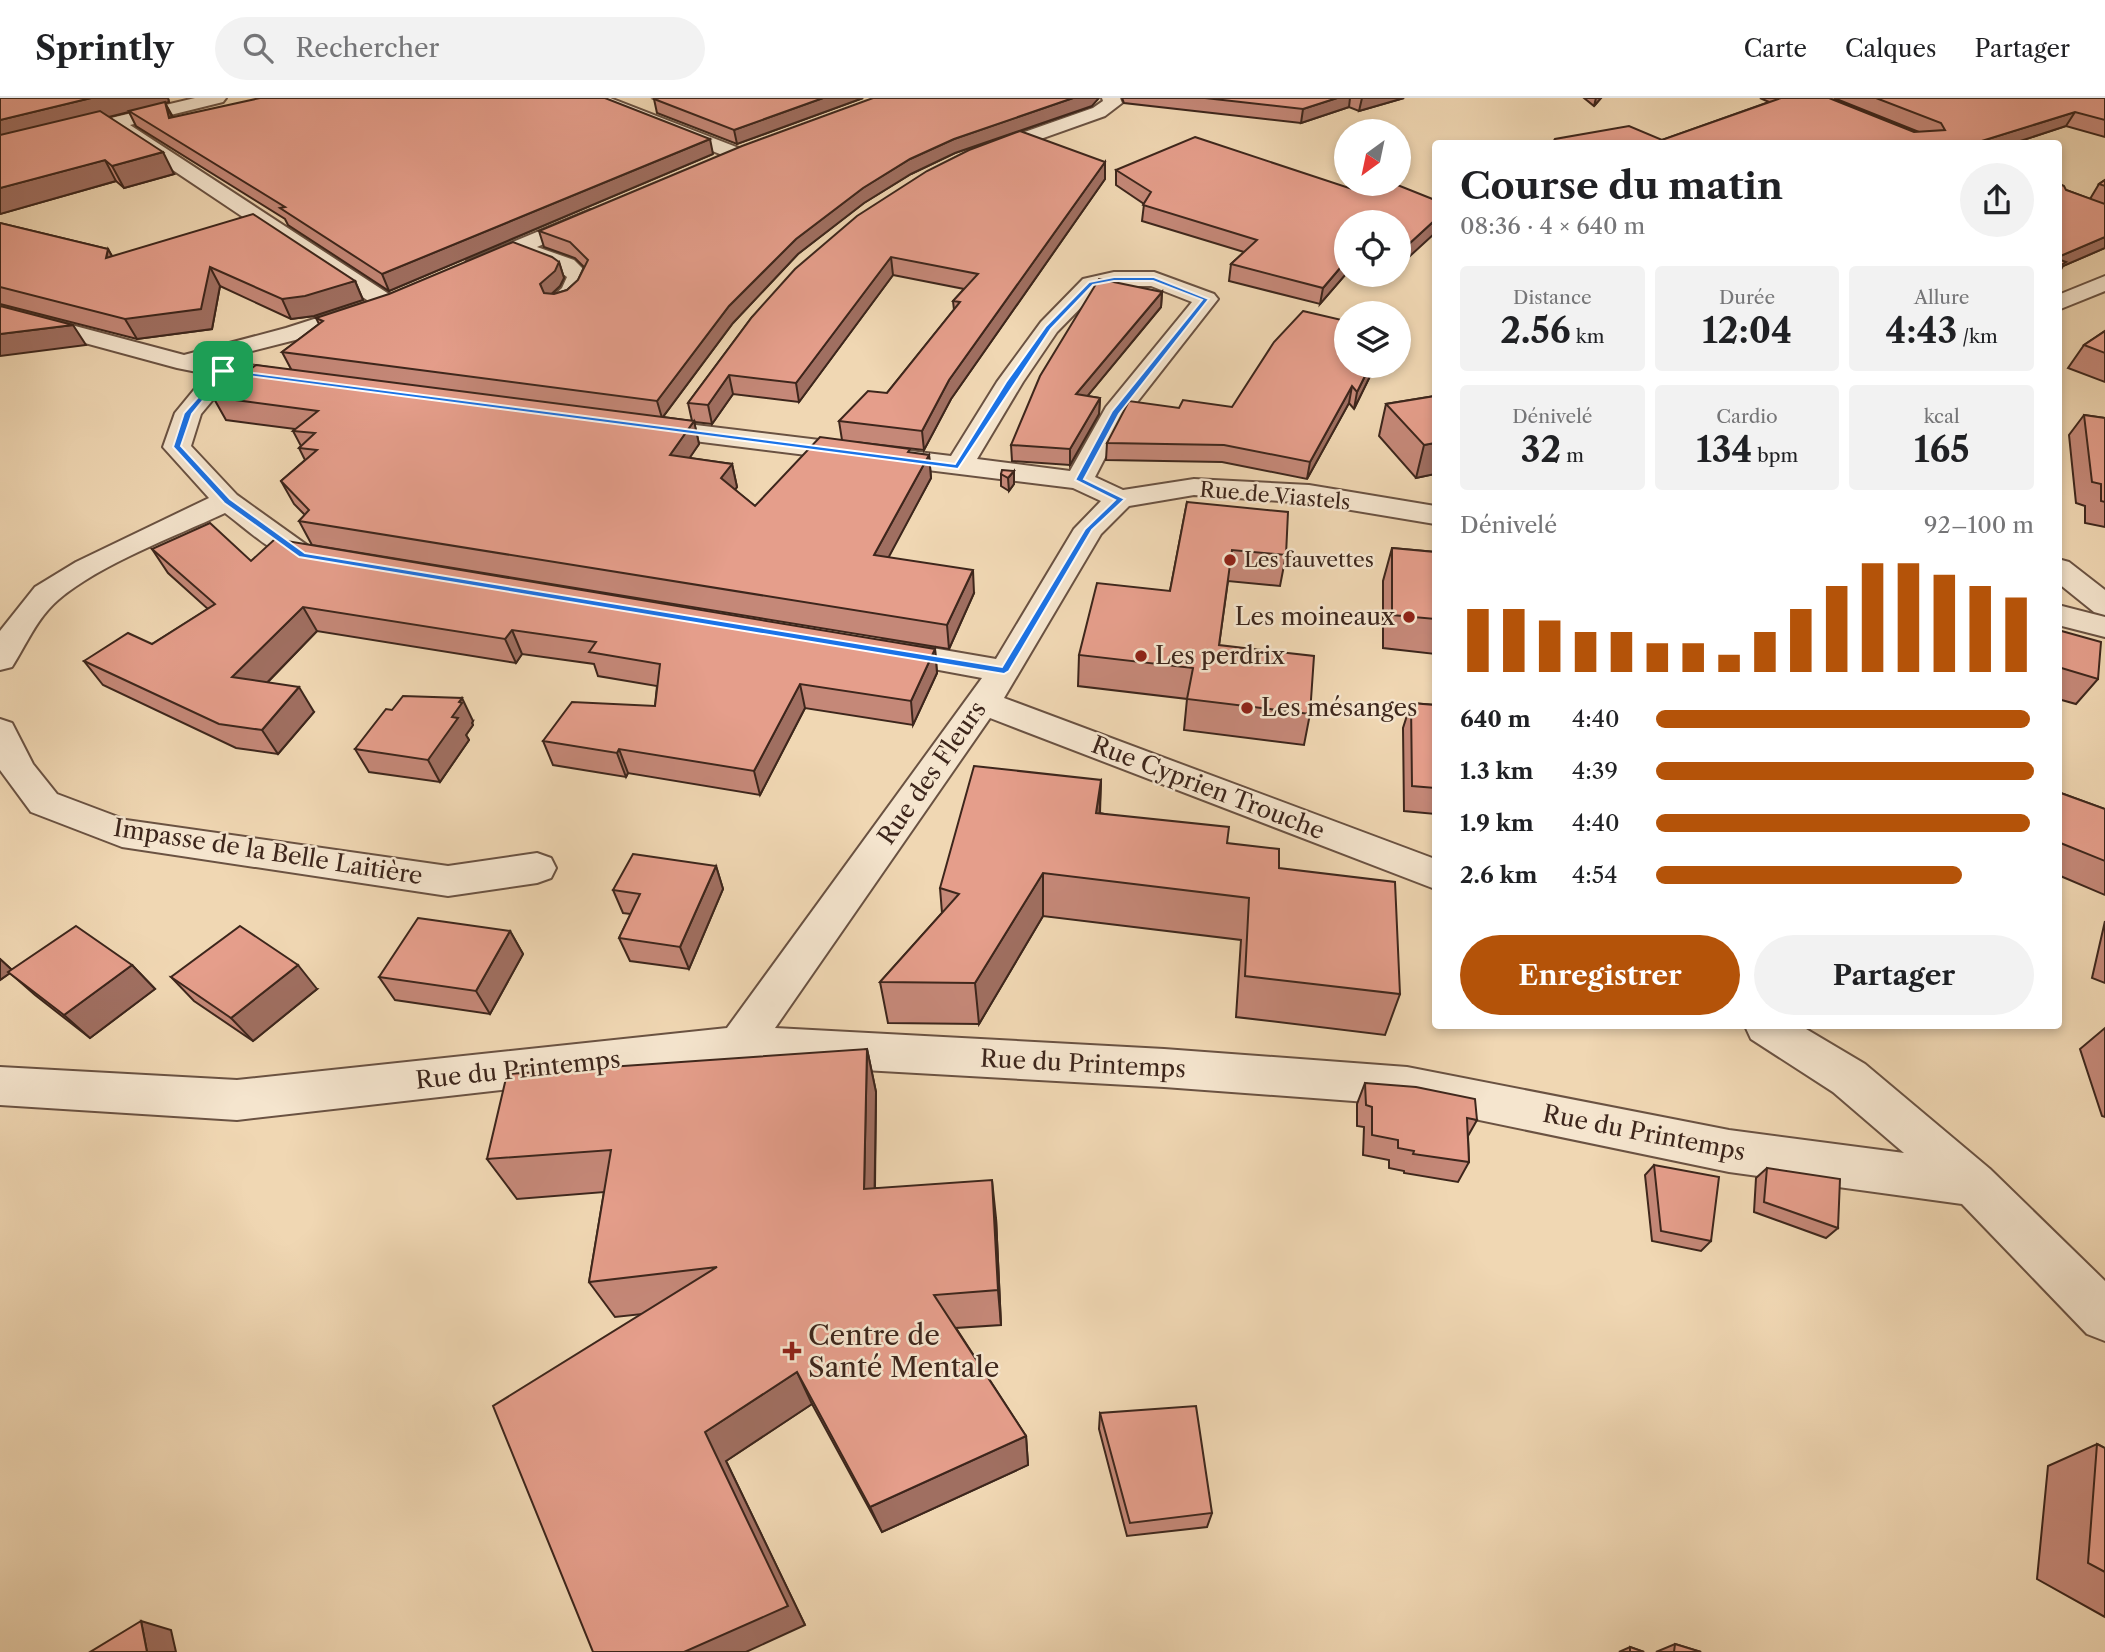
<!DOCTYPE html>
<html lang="fr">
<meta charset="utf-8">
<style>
body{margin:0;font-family:"Libre Caslon Text",serif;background:#f2f2f2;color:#202124;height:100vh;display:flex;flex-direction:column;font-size:26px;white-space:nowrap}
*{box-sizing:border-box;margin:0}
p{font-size:23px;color:#757577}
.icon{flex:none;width:38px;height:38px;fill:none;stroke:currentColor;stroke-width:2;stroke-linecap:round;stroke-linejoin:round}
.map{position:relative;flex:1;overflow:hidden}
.details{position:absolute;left:1432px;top:42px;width:630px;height:889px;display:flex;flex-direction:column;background:#fff;border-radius:7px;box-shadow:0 4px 10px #0003}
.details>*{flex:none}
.needle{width:46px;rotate:213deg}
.controls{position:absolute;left:1334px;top:21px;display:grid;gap:14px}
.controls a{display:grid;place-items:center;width:77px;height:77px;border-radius:50%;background:#fff;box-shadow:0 4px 10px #0003;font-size:35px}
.pin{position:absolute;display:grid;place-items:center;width:60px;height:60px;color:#fff;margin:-30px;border-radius:14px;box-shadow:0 4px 10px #0006}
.round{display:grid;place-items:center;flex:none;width:74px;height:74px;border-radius:37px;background:#f2f2f2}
.head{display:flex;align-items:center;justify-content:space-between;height:119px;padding:0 28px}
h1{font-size:38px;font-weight:800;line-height:52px}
.stats{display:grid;grid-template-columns:repeat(3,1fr);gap:10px;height:119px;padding:7px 28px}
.stats div{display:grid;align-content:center;border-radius:7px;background:#f2f2f2;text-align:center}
.stats b{font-size:35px;font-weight:800}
.stats small{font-size:19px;font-weight:400}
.stats p{font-size:19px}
.chart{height:196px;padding:14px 28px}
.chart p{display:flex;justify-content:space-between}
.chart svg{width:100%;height:126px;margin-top:7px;stroke:#b45309;stroke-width:6}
.cta{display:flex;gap:14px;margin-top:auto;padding:14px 28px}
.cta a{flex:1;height:80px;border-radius:42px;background:#b45309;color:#fff;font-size:28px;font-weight:800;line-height:80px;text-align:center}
.cta a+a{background:#f2f2f2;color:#202124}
ul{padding:0 28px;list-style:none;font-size:23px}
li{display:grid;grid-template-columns:112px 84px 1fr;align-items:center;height:52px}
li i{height:18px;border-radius:9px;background:#b45309}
header{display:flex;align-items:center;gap:42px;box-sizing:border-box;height:98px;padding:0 35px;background:#fff;border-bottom:2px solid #e0e0e0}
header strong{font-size:33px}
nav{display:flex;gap:38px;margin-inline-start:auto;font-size:24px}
.search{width:490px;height:63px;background:#f2f2f2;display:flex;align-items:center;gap:18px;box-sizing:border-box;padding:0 24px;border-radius:38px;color:#757577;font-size:26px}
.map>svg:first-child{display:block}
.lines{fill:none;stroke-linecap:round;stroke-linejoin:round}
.street-casing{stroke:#6a5242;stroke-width:4}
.street{fill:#f5e5ce;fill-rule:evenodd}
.wall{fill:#c58878;stroke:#3d261c;stroke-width:2;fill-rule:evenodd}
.shaded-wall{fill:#a06f61;stroke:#3d261c;stroke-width:2}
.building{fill:#e59e8b;stroke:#3d261c;stroke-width:2}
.route{fill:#1a73e8;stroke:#fff;stroke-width:2;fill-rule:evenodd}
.poi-dot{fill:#8f2418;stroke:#f5e5ce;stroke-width:2.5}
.labels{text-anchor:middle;stroke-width:5;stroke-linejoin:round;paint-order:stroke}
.far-street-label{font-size:21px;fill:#3d261c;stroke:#f5e5ce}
.far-poi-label{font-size:21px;fill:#3d261c;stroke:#f5e5ce;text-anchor:start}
.poi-label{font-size:24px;fill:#3d261c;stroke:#f5e5ce;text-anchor:start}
.street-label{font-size:24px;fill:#3d261c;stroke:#f5e5ce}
.near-poi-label{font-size:28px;fill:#3d261c;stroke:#f5e5ce;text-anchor:start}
</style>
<header>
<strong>Sprintly</strong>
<div class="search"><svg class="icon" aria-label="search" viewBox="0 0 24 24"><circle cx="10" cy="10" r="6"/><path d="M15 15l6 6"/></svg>Rechercher</div>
<nav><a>Carte</a><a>Calques</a><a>Partager</a></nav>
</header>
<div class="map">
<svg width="2105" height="1554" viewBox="0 0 2105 1554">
<rect width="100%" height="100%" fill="#f0d7b3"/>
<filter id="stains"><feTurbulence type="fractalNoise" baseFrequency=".00286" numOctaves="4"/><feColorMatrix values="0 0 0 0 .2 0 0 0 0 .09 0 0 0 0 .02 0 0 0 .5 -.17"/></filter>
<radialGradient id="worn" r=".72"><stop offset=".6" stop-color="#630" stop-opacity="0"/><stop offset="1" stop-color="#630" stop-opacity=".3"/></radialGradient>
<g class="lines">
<defs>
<g id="street">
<polygon points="195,0 226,0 223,4 130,27 395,200 399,205 395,210 379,210 116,34 109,24 111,20"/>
<polygon points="585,0 610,0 744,52 747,56 744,60 730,60 588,4"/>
<polygon points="1102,0 1120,0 1122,5 1105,18 990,59 983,61 973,55 976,51 1093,10 1103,3"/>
<path d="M590,112L597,114L601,118L597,122L537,149L574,162L590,178C583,196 573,214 551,209L547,204L562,190L567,179L558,172L518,157L483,173H467L464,168L467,163Z"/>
<path d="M1114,174H1154L1214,196L1218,201L1127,317L1095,379L1123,392L1194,381L1309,387L1435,408V426L1309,405L1194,397L1129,408L1101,436L1004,600L1435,761V791L990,620L775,930L1164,951L1407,969L1729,1032L1904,1055L1833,994L1751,941L1745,928H1801L1865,966L1990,1071L2105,1183V1243L2087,1236L1962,1106L1729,1074L1407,1007L1164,989L739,965L237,1022L0,1007V969L237,982L727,930L982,580L874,560L870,553L874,546L886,542L996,561L1074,431L1101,403L1073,390L646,337L637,335L633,329L637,323L646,321L951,358L997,284L1041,224L1083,181ZM1114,188H1151L1192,204L1106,309L1070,373L977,361L1023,284L1057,234L1099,191Z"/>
<polygon points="2105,178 2105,193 2058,212 2058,197"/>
<path d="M364,205L372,207L376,212L372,217L303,240L216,262L295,274L304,277L308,282L304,287L295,290L231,280L201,316L191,348L237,397L311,450L340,456L344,462L340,468C296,479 257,439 225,415C174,439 100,466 58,502C37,520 26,547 12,569L0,572V533L35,489L76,464L209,400L163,349L175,315L207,276L177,270L0,222V208L184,257L286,230Z"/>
<polygon points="2058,461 2069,464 2105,492 2105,517 2094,514 2058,485"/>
<polygon points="2058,507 2105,519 2105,539 2058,527"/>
<polygon points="0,621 12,625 33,666 57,696 126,722 448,768 537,755 551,760 556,770 551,780 537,785 448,798 122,749 31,714 0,672"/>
</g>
</defs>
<!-- street casing -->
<use href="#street" class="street-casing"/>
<!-- street -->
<use href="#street" class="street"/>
</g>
<!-- wall -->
<g class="wall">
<polygon points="0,0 168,0 169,4 165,5 173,19 713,56 389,193 288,127 285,121 136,28 129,14 109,19 174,76 124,90 116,83 0,116"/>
<polygon points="863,0 737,46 657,15 654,1"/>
<polygon points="1122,0 1404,0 1359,13 1349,9 1301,25 1124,5"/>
<polygon points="1584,0 1601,0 1594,8"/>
<polygon points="1760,0 1829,0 1914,34 1919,34 1834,0 2105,0 2105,39 2066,28 2011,46 1552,46 1662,42 1769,4"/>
<path d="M1092,8L955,55L911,76L864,105L798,156L733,225L663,319L692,323L688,305L752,219L1105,64V81L951,301L924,352L855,344L910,355L929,357L931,380L888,459L974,495L949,551L312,447L299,423L305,417L294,406L281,383L305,362L299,350L301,348L293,333L295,331L226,322L213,299L291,271L282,254L319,226L316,220L559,164L564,180L560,188L552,196H554L567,192L578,182L584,169L575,160L544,149L539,133ZM893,177L964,191L953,203L954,212L887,295L839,323L842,342L755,408L735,392L737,389L732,366L689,360L699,346L694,324L712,326L733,296L799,304Z"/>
<polygon points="1116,72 1398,124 1346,124 1346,176 1320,206 1229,183 1231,166 1244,154 1142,123 1144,106 1116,87"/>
<polygon points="2105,82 2105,150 2063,168 2066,92 2090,101 2099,86"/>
<polygon points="0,125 108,151 112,158 355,183 363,202 314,218 291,221 220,188 212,231 137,241 0,206"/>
<polygon points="1162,194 1161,209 1087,298 1100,300 1099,316 1070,367 1012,363 1011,347"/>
<polygon points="2105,233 2105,284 2068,270 2084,247"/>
<polygon points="1375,268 1354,311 1349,305 1307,381 1222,364 1106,362 1107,345 1179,310 1232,309"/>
<polygon points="1435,298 1435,376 1416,380 1379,338 1386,306"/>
<polygon points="2084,317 2105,320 2105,429 2085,425 2085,408 2076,405 2069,337"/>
<polygon points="1014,373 1014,386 1009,393 1001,388 1001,376"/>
<polygon points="1187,404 1286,457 1280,488 1228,483 1219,547 1310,616 1304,647 1184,632 1187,601 1078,588 1079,557 1170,493"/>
<polygon points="1392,450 1435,454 1435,556 1383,550 1383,483"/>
<polygon points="152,451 935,551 937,575 913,627 805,610 760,697 628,675 626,679 553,667 543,643 655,608 657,588 598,578 594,566 522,556 516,565 317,533 267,585 314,614 278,656 236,650 103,587 84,563 152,546 208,511 168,475"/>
<polygon points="2058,532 2098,581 2076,606 2058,601"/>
<polygon points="1411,605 1435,607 1435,716 1404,713 1403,630"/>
<polygon points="473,623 472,625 473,627 466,637 469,642 440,684 369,674 355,651"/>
<polygon points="1101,682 1100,715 1227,745 1279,770 1400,896 1385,937 1236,919 1241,842 1043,818 979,926 888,925 880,884 942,815 940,790"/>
<polygon points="2058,694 2105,711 2105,797 2058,777"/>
<polygon points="716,768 723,791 689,871 630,863 619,840 631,816 623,815 613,792"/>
<polygon points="2105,823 2105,885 2092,880"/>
<polygon points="510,833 523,856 490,916 395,902 379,879"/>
<polygon points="0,861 12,872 132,867 155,891 90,940 35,897 10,875 0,882"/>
<polygon points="171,879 317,891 253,943 194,903"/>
<polygon points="2105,930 2105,1019 2102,1018 2080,951"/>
<polygon points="867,951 876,994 875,1090 996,1120 1001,1227 956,1230 1026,1338 1028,1367 882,1434 812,1306 726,1363 805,1527 642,1216 615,1219 589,1184 604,1094 517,1101 487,1061"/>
<polygon points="1365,985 1477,1022 1468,1038 1469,1064 1458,1084 1404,1075 1404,1073 1389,1070 1389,1062 1363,1057 1364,1029 1357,1028 1357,1006"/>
<polygon points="1654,1067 1711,1143 1701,1153 1652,1143 1645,1077"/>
<polygon points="1767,1070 1838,1130 1826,1140 1754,1114 1756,1080"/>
<polygon points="1100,1315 1212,1415 1207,1429 1127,1438 1099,1331"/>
<polygon points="2097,1346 2105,1350 2105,1519 2037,1481 2048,1368"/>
<polygon points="1675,1546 1701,1554 1656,1554"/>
<polygon points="1630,1549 1644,1554 1619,1554"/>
</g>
<!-- shaded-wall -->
<g class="shaded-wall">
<polygon points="91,0 168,0 169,4 165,5 172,19 169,20 165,5 0,46 0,22"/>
<polygon points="823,0 863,0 737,46 734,32"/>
<polygon points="1073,0 1099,0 1092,8 955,55 911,76 864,105 798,156 733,225 662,320 657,303 729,208 796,141 863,90 910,61 954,41"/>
<polygon points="1337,0 1350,0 1349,9 1301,25 1303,11"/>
<polygon points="1362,0 1404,0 1359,13"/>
<polygon points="1596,0 1601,0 1594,8"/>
<polygon points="2075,14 2066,28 2011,46 1972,46"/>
<polygon points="710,41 713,56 389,193 382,176"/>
<polygon points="163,54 174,76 124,90 112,68"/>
<polygon points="105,62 116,83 0,116 0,90"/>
<polygon points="1105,64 1105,81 951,301 924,352 922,333 949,282"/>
<polygon points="1435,122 1435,135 1398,169 1398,156"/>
<polygon points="2105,139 2105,150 2063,168 2058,177 2058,159"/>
<polygon points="108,151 119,171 106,160"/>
<polygon points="891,159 893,177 799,304 796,285"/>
<polygon points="1346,163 1346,176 1320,206 1323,190"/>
<polygon points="559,164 564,180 560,188 545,202 540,186"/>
<polygon points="210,169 220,188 212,231 137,241 125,221"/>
<polygon points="355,183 363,202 314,218 291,221 282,201"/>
<polygon points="1162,194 1161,209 1076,312 1076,296"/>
<polygon points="73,227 86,247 0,258 0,236"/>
<polygon points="1370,268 1375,268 1354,311 1357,294"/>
<polygon points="729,277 733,296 712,326 708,307"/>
<polygon points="1352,288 1349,305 1307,381 1310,364"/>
<polygon points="1100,300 1099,316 1070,367 1070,351"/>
<polygon points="694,323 699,346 676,380 670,357"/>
<polygon points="1435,345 1435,376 1416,380 1424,347"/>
<polygon points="929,357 931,380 877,481 874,457"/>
<polygon points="732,366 737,389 726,403 721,380"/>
<polygon points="1014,373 1014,386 1009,393 1008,380"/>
<polygon points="973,472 974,495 949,551 947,527"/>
<polygon points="303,509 317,533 248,604 232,579"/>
<polygon points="512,532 522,556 516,565 505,541"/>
<polygon points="935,551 937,575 913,627 911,603"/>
<polygon points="800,586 805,610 760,697 754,673"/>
<polygon points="299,589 314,614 278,656 262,632"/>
<polygon points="462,600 473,623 472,625 473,627 466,637 469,642 440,684 428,662"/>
<polygon points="619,651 628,675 626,679 617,655"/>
<polygon points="1101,682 1099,726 1096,715"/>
<polygon points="716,768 723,791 689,871 680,849"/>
<polygon points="1043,775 1043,818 979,926 975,885"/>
<polygon points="510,833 523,856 490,916 476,893"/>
<polygon points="0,861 13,873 0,882"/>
<polygon points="132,867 155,891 90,940 64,917"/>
<polygon points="298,867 317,891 253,943 231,920"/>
<polygon points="867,951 876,994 874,1129 864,1091"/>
<polygon points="992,1082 996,1120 1001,1227 998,1192"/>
<polygon points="797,1274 812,1306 726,1363 805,1527 746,1554 684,1554 705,1334"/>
<polygon points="1026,1338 1028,1367 882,1434 870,1409"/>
<polygon points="141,1523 171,1532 176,1554 147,1554"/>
</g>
<!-- building -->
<g class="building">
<polygon points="0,0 91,0 0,22"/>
<polygon points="260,0 605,0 710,41 382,176 280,110 285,109 129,13 165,4 169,20"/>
<polygon points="659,0 823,0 734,32 654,1"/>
<polygon points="873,0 1073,0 954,41 910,61 863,90 796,141 729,208 657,303 282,254 323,223 316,220 389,196 513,144 552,159 559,164 555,173 540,186 544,195 554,196 567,192 578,182 588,162 570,144 539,133 742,48"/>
<polygon points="1205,0 1337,0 1303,11"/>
<polygon points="1781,0 1829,0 1914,34 1945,32 1941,25 1876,0 2105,0 2105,22 2075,14 1972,46 1552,46 1555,41 1629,28 1662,42"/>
<polygon points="100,13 163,54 112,68 105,62 0,90 0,37"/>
<polygon points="1020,33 1105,64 949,282 922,333 839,323 868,293 887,295 960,204 953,203 978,176 891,159 796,285 729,277 708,307 688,305 752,219 795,171 857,118 927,73 969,52"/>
<polygon points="1195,39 1355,92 1371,86 1395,86 1435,102 1435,122 1398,156 1398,124 1346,124 1346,163 1323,190 1231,166 1257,142 1143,107 1151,94 1116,72"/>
<polygon points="2105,82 2105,88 2099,86"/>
<polygon points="2058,85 2064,88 2066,92 2105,106 2105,139 2058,159"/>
<polygon points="253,116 355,183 305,198 282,201 210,169 201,211 125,221 0,189 0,125 108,151 106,160"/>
<polygon points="2058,161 2066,164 2058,169"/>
<polygon points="1099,181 1162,194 1076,296 1100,300 1070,351 1011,347 1040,278"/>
<polygon points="0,208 73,227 0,236"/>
<polygon points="1303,213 1346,223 1346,268 1370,268 1357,294 1352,288 1310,364 1224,347 1107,345 1129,303 1179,310 1183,302 1232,309 1274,244"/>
<polygon points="2105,233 2105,255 2084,247"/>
<polygon points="256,267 694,323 670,357 732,366 721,380 755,408 820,339 910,351 908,354 929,357 874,457 973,472 947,527 299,423 309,412 281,383 317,352 299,350 315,335 293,333 318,313 213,299"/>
<polygon points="1435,298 1435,345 1424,347 1386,306"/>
<polygon points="2084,317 2105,320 2105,404 2101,403 2101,386 2092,384"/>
<polygon points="1002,372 1014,373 1008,380 1001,376"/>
<polygon points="1187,404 1288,414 1286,457 1232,452 1219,547 1314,558 1310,616 1187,601 1193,570 1079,557 1097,485 1170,493"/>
<polygon points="210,425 251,463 275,441 935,551 911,603 800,586 754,673 619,651 617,655 543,643 572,604 655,608 660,566 589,554 596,544 512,532 505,541 303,509 232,579 299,589 262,632 219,626 84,563 128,535 152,546 215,506 152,451"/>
<polygon points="1392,450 1435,454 1435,521 1392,517"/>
<polygon points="2058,532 2101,544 2098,581 2058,569"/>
<polygon points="403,598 462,600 459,604 462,605 452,619 458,620 428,662 355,651 386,611 392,612"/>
<polygon points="1411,605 1435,607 1435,690 1412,688"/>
<polygon points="974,668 1101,682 1096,715 1229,729 1227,745 1279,751 1279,770 1395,784 1400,896 1245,878 1249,800 1043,775 975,885 880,884 959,796 940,790"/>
<polygon points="2058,694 2105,711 2105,763 2058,744"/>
<polygon points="633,756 716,768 680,849 619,840 640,796 613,792"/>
<polygon points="418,820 510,833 476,893 379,879"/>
<polygon points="76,828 132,867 64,917 8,874"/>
<polygon points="240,828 298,867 231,920 171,879"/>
<polygon points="867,951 864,1091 992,1082 998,1192 934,1197 1026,1338 870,1409 797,1274 705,1334 788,1508 684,1554 593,1554 493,1308 717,1169 589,1184 611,1052 487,1061 507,976"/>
<polygon points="1365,985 1416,989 1475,1001 1477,1022 1467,1020 1469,1064 1413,1056 1414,1053 1398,1050 1398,1042 1372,1037 1372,1009 1366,1007"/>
<polygon points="1654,1067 1719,1079 1711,1143 1661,1133"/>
<polygon points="1767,1070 1840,1081 1838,1130 1764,1104"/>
<polygon points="1196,1308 1212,1415 1130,1425 1100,1315"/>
<polygon points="2097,1346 2105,1350 2105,1474 2088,1465"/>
<polygon points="141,1523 147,1554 90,1554"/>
<polygon points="1675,1546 1701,1554 1674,1554"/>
<polygon points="1630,1549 1644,1554 1630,1554"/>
</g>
<!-- route -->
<path class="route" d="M1114,179H1154L1209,201L1119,316L1084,381L1125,401L1092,432L1009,573L1004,576L299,459L224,405L173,349L184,315L223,271L955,366L1006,284L1046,228L1089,184ZM1114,183H1153L1202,202L1112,313L1075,382L1115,402L1085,431L1002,569L305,455L230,401L181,348L192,316L225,275L958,371L1051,231L1093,187Z"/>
<!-- markers -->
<g class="poi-dot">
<circle cx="1230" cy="462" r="7"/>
<circle cx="1409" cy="519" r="7"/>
<circle cx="1141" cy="558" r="7"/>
<circle cx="1247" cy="610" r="7"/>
<path d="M788.5 1242.5h7v7h7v7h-7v7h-7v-7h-7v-7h7z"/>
</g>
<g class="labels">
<!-- far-street labels -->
<g class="far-street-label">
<text transform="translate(1275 398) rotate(5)" y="7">Rue de Viastels</text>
</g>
<!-- far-poi labels -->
<g class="far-poi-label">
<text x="1244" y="469">Les fauvettes</text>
</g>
<!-- poi labels -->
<g class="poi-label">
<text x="1395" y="527" text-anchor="end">Les moineaux</text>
<text x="1155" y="566">Les perdrix</text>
<text x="1261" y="618">Les mésanges</text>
</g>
<!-- street labels -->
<g class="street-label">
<text transform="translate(932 675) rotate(-55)" y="8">Rue des Fleurs</text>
<text transform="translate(1208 690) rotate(21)" y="8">Rue Cyprien Trouche</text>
<text transform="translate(268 754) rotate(9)" y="8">Impasse de la Belle Laitière</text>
<text transform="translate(1083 966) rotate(3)" y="8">Rue du Printemps</text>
<text transform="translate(518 972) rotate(-6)" y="8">Rue du Printemps</text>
<text transform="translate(1644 1035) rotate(11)" y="8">Rue du Printemps</text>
</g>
<!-- near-poi labels -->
<g class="near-poi-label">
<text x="808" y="1247">Centre de<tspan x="808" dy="32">Santé Mentale</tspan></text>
</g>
</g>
<rect width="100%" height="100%" filter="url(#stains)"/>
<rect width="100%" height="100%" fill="url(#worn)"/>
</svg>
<div class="controls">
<a><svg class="needle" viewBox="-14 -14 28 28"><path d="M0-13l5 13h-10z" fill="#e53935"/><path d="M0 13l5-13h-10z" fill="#757577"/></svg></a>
<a><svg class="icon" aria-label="locate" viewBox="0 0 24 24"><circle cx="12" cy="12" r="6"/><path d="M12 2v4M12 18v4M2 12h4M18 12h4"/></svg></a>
<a><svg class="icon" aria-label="layers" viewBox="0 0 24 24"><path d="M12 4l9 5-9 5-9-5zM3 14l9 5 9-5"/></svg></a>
</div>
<div class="pin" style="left:223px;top:273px;background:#1e9e55"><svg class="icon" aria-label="arrive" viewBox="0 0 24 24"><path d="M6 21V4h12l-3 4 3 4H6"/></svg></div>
<section class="details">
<div class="head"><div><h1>Course du matin</h1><p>08:36 · 4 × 640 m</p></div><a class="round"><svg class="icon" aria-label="share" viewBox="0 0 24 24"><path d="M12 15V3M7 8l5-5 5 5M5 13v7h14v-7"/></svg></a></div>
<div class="stats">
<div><p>Distance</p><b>2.56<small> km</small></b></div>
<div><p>Durée</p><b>12:04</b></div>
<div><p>Allure</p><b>4:43<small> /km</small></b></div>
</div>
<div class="stats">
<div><p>Dénivelé</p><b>32<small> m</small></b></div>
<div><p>Cardio</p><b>134<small> bpm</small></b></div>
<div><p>kcal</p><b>165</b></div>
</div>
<div class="chart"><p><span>Dénivelé</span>92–100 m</p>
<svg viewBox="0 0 160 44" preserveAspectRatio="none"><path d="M5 44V22M15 44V22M25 44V26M35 44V30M45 44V30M55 44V34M65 44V34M75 44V38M85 44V30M95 44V22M105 44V14M115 44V6M125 44V6M135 44V10M145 44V14M155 44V18"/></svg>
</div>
<ul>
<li><b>640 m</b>4:40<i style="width:99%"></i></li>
<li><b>1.3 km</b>4:39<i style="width:100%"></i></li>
<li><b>1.9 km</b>4:40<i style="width:99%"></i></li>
<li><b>2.6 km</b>4:54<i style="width:81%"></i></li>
</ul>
<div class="cta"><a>Enregistrer</a><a>Partager</a></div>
</section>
</div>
